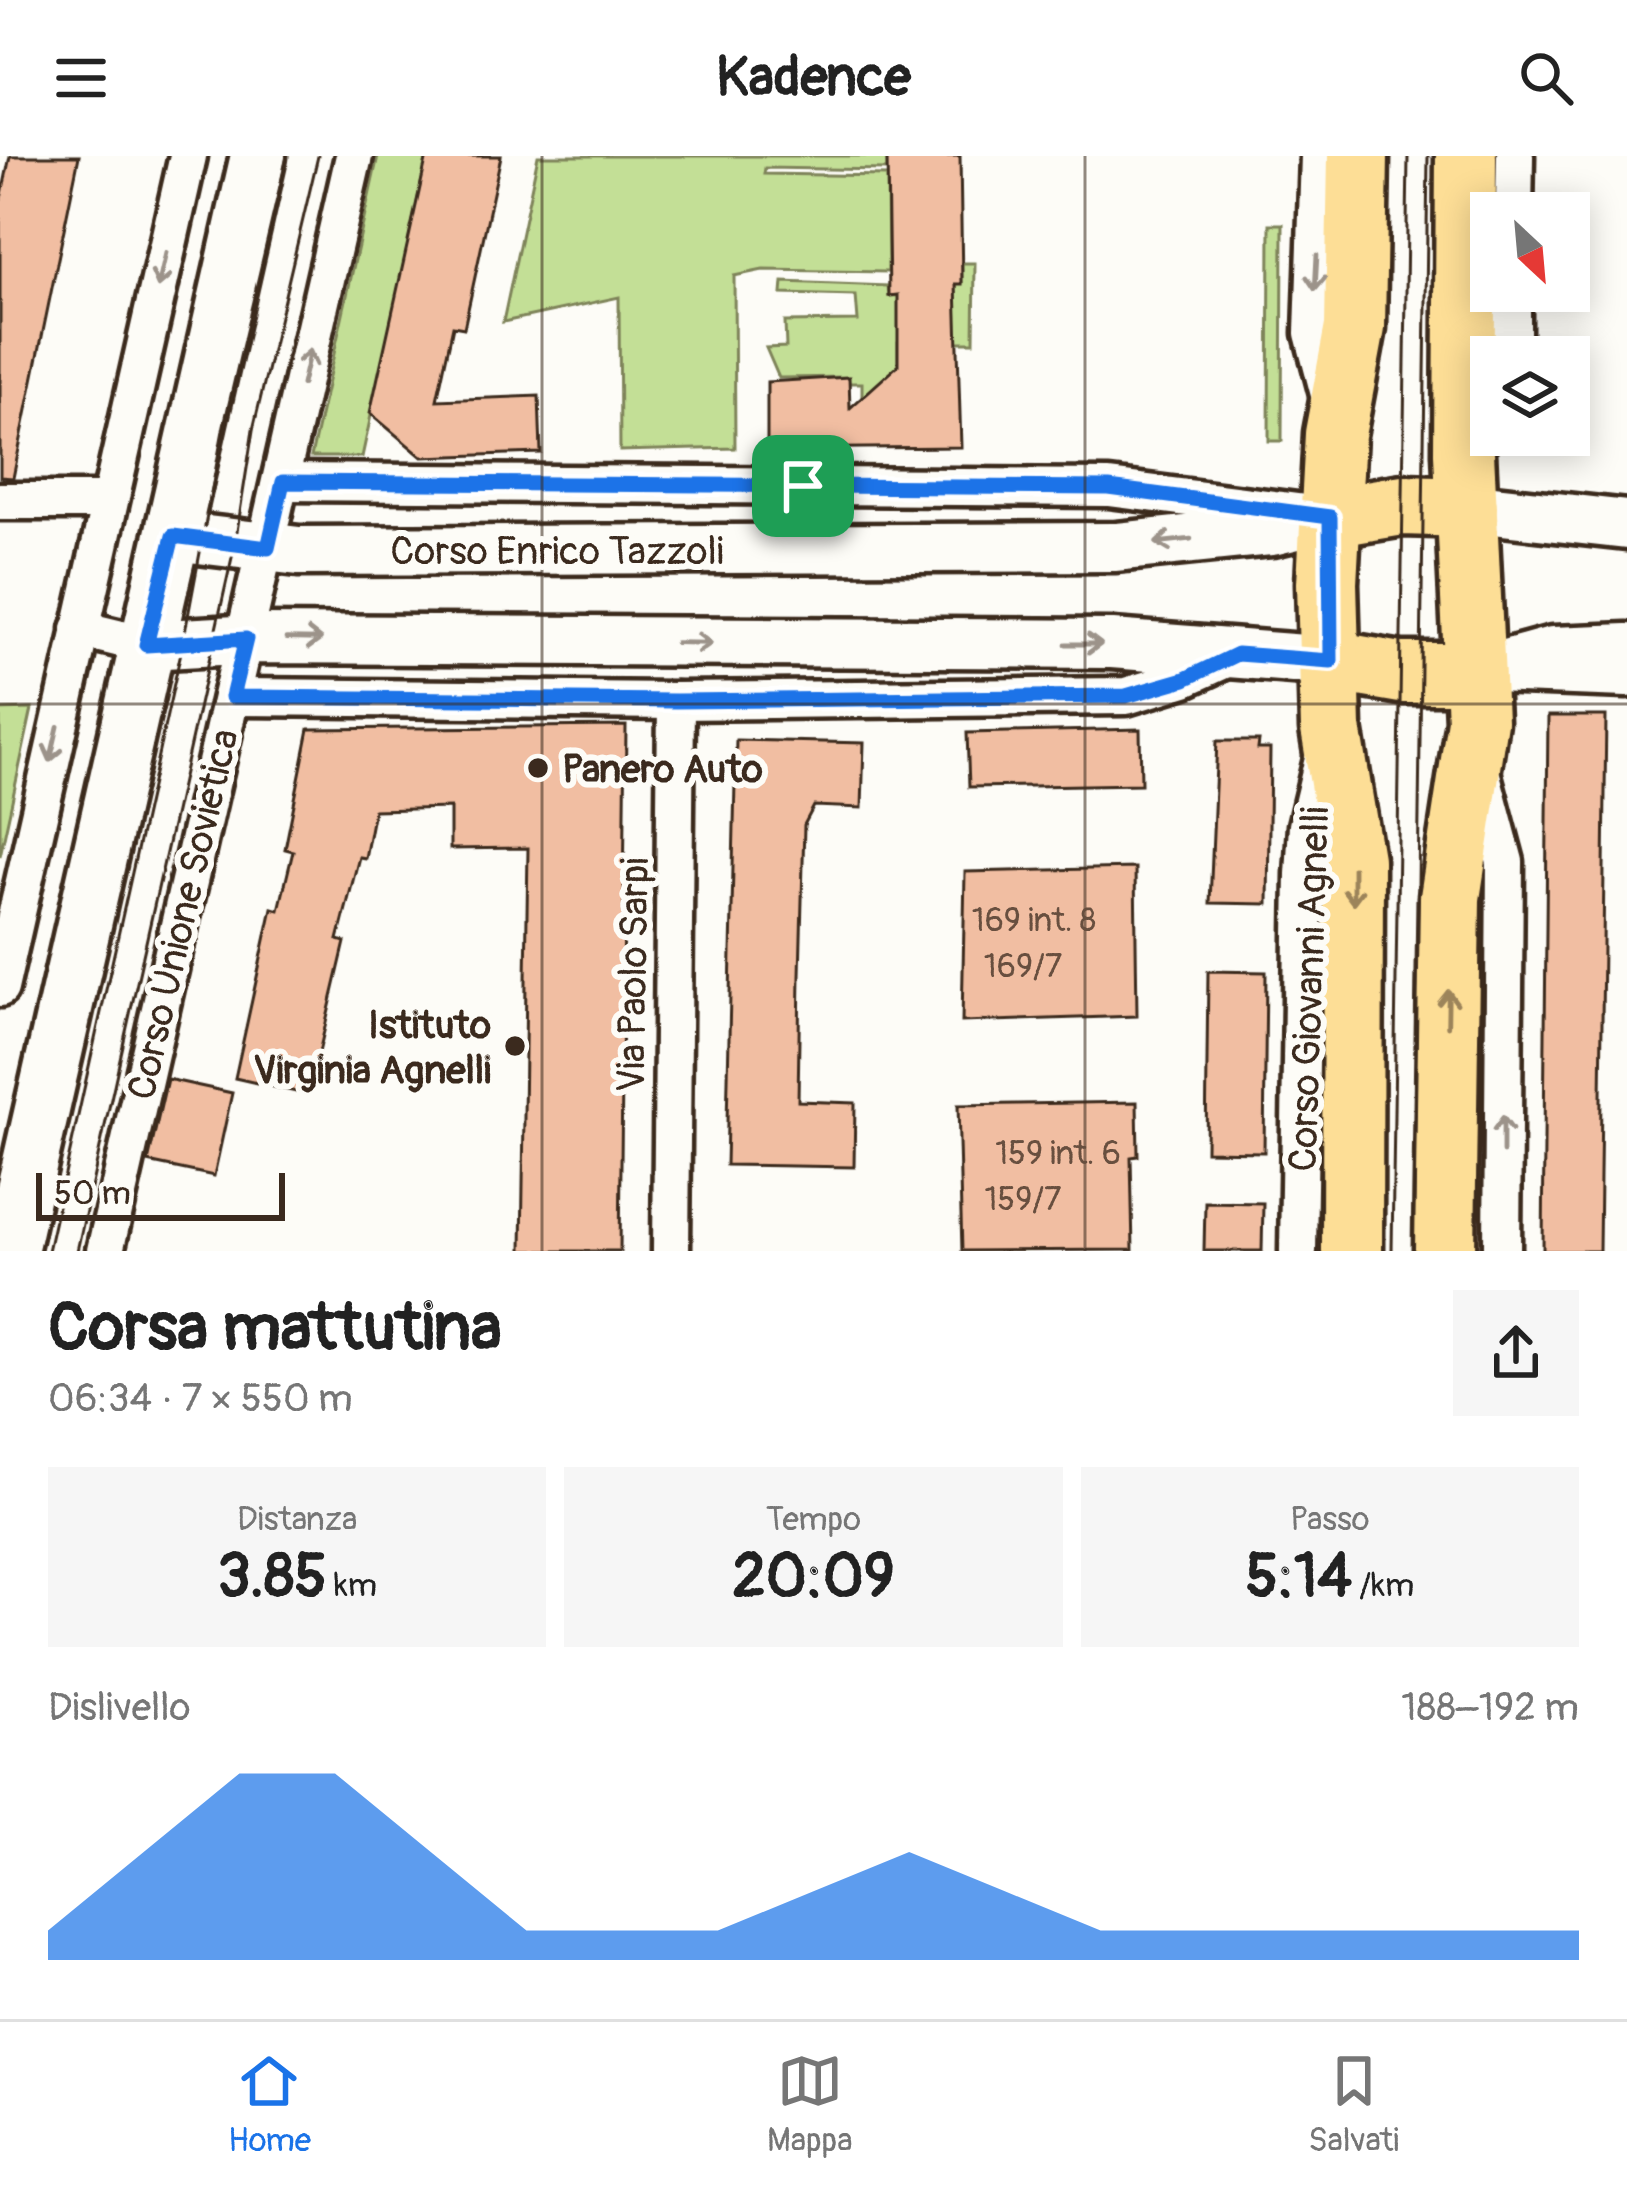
<!DOCTYPE html>
<html lang="it">
<meta charset="utf-8">
<style>
body{margin:0;font-family:Pangolin,sans-serif;background:#f6f6f6;color:#222;height:100vh;display:flex;flex-direction:column;font-size:45px;white-space:nowrap}
*{box-sizing:border-box;margin:0}
p{font-size:39px;color:#767676}
.icon{flex:none;width:66px;height:66px;fill:none;stroke:currentColor;stroke-width:2;stroke-linecap:round;stroke-linejoin:round}
.map{position:relative;height:1095px;overflow:hidden}
.details{display:flex;flex-direction:column;background:#fff;flex:1}
.details>*{flex:none}
.needle{width:78px;rotate:154deg}
.controls{position:absolute;left:1470px;top:36px;display:grid;gap:24px}
.controls a{display:grid;place-items:center;width:120px;height:120px;border-radius:0px;background:#fff;box-shadow:0 6px 30px #0003;font-size:60px}
.scale{position:absolute;left:36px;bottom:30px;width:249px;box-sizing:border-box;padding-left:12px;border:6px solid #3b2a1e;border-top:0;font-size:33px;line-height:42px;white-space:nowrap;color:#3b2a1e;-webkit-text-stroke:9px #fdfcf7;paint-order:stroke}
.pin{position:absolute;display:grid;place-items:center;width:102px;height:102px;color:#fff;margin:-51px;border-radius:24px;box-shadow:0 6px 18px #0006}
.round{display:grid;place-items:center;flex:none;width:126px;height:126px;border-radius:0px;background:#f6f6f6}
.summary{display:flex;align-items:center;justify-content:space-between;height:204px;padding:0 48px}
h1{font-size:66px;font-weight:800;line-height:90px}
.metrics{display:grid;grid-template-columns:repeat(3,1fr);gap:18px;height:204px;padding:12px 48px}
.metrics div{display:grid;align-content:center;border-radius:0px;background:#f6f6f6;text-align:center}
.metrics b{font-size:60px;font-weight:800}
.metrics small{font-size:33px;font-weight:400}
.metrics p{font-size:33px}
.chart{height:336px;padding:24px 48px}
.chart p{display:flex;justify-content:space-between}
.chart svg{width:100%;height:216px;margin-top:12px;fill:#1a73e8;opacity:.7}
header{display:flex;justify-content:space-between;align-items:center;height:156px;padding:0 48px;background:#fff;font-size:54px;font-weight:800}
.tab-bar{display:flex;justify-content:space-around;align-items:center;height:168px;border-top:3px solid #e0e0e0;background:#fff;font-size:33px;color:#767676}
.tab-bar a{display:grid;justify-items:center;gap:6px}
.tab-bar .selected{color:#1a73e8}
.map>svg:first-child{display:block}
.green{fill:#c3df96;stroke:#7f845a;stroke-width:3}
.building{fill:#f1bea2;stroke:#3b2a1e;stroke-width:3}
.lines{fill:none;stroke-linecap:round;stroke-linejoin:round}
.minor-casing{stroke:#3b2a1e;stroke-width:45}
.tertiary-casing{stroke:#3b2a1e;stroke-width:57}
.secondary-casing{stroke:#3b2a1e;stroke-width:63}
.primary-casing{stroke:#3b2a1e;stroke-width:69}
.minor{stroke:#fdfcf7;stroke-width:36}
.tertiary{stroke:#fdfcf7;stroke-width:48}
.secondary{stroke:#fdfcf7;stroke-width:54}
.primary{stroke:#fdde96;stroke-width:60}
.tram{stroke:#3b2a1e;stroke-width:3}
.oneway{stroke:#9c938a}
.oneway2{stroke:#9c845a}
.route-casing{stroke:#fff;stroke-width:24}
.route{stroke:#1a73e8;stroke-width:15}
.grid{fill:none;stroke:#3b2a1e;stroke-width:3;stroke-opacity:0.55}
.poi-dot{fill:#3b2a1e;stroke:#fdfcf7;stroke-width:4.5}
.labels{text-anchor:middle;stroke-width:12;stroke-linejoin:round;paint-order:stroke}
.number-label{font-size:33px;fill:#684f3f}
.street-label{font-size:39px;fill:#3b2a1e;stroke:#fdfcf7}
.poi-label{font-size:39px;font-weight:bold;fill:#3b2a1e;stroke:#fdfcf7;text-anchor:start}
</style>
<header><svg class="icon" aria-label="menu" viewBox="0 0 24 24"><path d="M4 6h16M4 12h16M4 18h16"/></svg>Kadence<svg class="icon" aria-label="search" viewBox="0 0 24 24"><circle cx="10" cy="10" r="6"/><path d="M15 15l6 6"/></svg></header>
<div class="map">
<svg width="1627" height="1095" viewBox="0 0 1627 1095">
<rect width="100%" height="100%" fill="#fdfcf7"/>
<filter id="ink" filterUnits="userSpaceOnUse"><feTurbulence type="fractalNoise" baseFrequency=".00833" numOctaves="2"/><feDisplacementMap in="SourceGraphic" scale="24" xChannelSelector="R" yChannelSelector="G"/><feConvolveMatrix kernelMatrix="1 2 1 2 8 2 1 2 1" color-interpolation-filters="sRGB"/></filter>
<g filter="url(#ink)">
<!-- green -->
<g class="green">
<polygon points="378,0 427,0 362,301 311,301"/>
<polygon points="538,0 887,0 887,14 765,12 764,18 887,20 888,116 763,114 734,120 735,292 620,295 619,141 503,166"/>
<polygon points="1270,68 1283,68 1282,285 1269,285"/>
<polygon points="962,107 975,107 974,186 898,186 898,241 862,241 862,227 849,227 848,221 779,222 766,192 786,191 785,166 858,165 856,140 782,138 783,126 888,130 889,140 956,138 956,128 962,127"/>
<polygon points="32,553 0,700 0,554"/>
</g>
<!-- building -->
<g class="building">
<polygon points="10,0 79,0 13,322 0,321 0,48"/>
<polygon points="427,0 501,0 464,172 453,170 437,244 539,240 541,297 422,301 370,257"/>
<polygon points="887,0 960,0 962,128 956,128 961,291 767,293 767,226 849,221 850,252 898,209 898,139 889,140"/>
<polygon points="1548,560 1606,560 1599,1095 1543,1095"/>
<polygon points="626,570 620,1095 522,1095 528,692 450,693 450,652 374,654 365,702 359,701 338,784 345,786 309,939 235,922 272,752 279,754 293,695 285,693 309,573"/>
<polygon points="1140,573 1141,628 969,631 967,577"/>
<polygon points="736,584 864,587 862,652 814,650 804,669 800,819 798,945 855,947 854,1011 726,1009"/>
<polygon points="1217,585 1259,585 1258,593 1270,593 1268,748 1210,747"/>
<polygon points="1135,712 1137,860 962,866 965,716"/>
<polygon points="1208,815 1266,816 1264,996 1206,995"/>
<polygon points="167,923 232,937 214,1020 148,1006"/>
<polygon points="1137,946 1138,1000 1131,1001 1133,1094 962,1095 958,949"/>
<polygon points="1205,1046 1263,1047 1262,1095 1204,1095"/>
</g>
<g class="lines">
<defs>
<g id="minor">
<polyline points="1319,0 1313,177 1331,246"/>
<polyline points="1514,57 1515,0"/>
<polyline points="1502,201 1512,179 1512,135"/>
<polyline points="283,326 1109,332 1321,359"/>
<polyline points="0,345 109,345"/>
<polyline points="80,473 146,489"/>
<polyline points="1494,518 1627,523"/>
<polyline points="233,541 676,545 1126,540 1185,522 1235,499"/>
<polyline points="1481,616 1505,706 1502,1095"/>
<polyline points="0,832 188,0"/>
<polyline points="105,1095 354,0"/>
<polyline points="671,1095 676,545"/>
<polyline points="1298,1095 1304,718 1307,670 1324,599"/>
</g>
<g id="tertiary">
<polyline points="1467,351 1627,369"/>
<polyline points="173,380 299,395 1116,391 1272,375 1330,361"/>
<polyline points="146,489 255,483 1112,488 1331,505"/>
<polyline points="1473,517 1553,495 1627,492"/>
</g>
<polyline id="secondary" points="10,1095 258,0"/>
<g id="primary">
<polyline points="1330,361 1403,349 1467,351"/>
<polyline points="1331,505 1401,517 1473,517"/>
<polyline points="1352,1095 1353,704 1331,572 1327,427 1335,278 1355,171 1358,0"/>
<polyline points="1445,1095 1450,742 1477,565 1464,297 1466,0"/>
</g>
</defs>
<!-- minor casing -->
<use href="#minor" class="minor-casing"/>
<!-- tertiary casing -->
<use href="#tertiary" class="tertiary-casing"/>
<!-- secondary casing -->
<use href="#secondary" class="secondary-casing"/>
<!-- primary casing -->
<use href="#primary" class="primary-casing"/>
<!-- minor -->
<use href="#minor" class="minor"/>
<!-- tertiary -->
<use href="#tertiary" class="tertiary"/>
<!-- secondary -->
<use href="#secondary" class="secondary"/>
<!-- primary -->
<use href="#primary" class="primary"/>
<!-- tram -->
<g class="tram">
<polyline points="48,1095 183,487 224,269 287,0"/>
<polyline points="77,1095 235,388 253,274 318,0"/>
<polyline points="1392,1095 1408,0"/>
<polyline points="1413,1095 1428,0"/>
</g>
</g>
<!-- one-way arrows -->
<defs><path id="oneway-shaft" d="M-6 0H5M1.5-3L5.5 0L1.5 3" fill="none" stroke-width="1.6" stroke-linecap="round" stroke-linejoin="round" transform="scale(3)"/></defs>
<g class="oneway">
<use href="#oneway-shaft" transform="translate(162 114) rotate(103)"/>
<use href="#oneway-shaft" transform="translate(1316 117) rotate(93)"/>
<use href="#oneway-shaft" transform="translate(306 211) rotate(-77)"/>
<use href="#oneway-shaft" transform="translate(1173 385) rotate(174)"/>
<use href="#oneway-shaft" transform="translate(304 483) rotate(1)"/>
<use href="#oneway-shaft" transform="translate(694 487) rotate(1)"/>
<use href="#oneway-shaft" transform="translate(1084 488)"/>
<use href="#oneway-shaft" transform="translate(54 588) rotate(103)"/>
<use href="#oneway-shaft" transform="translate(1503 978) rotate(-90)"/>
</g>
<g class="oneway2">
<use href="#oneway-shaft" transform="translate(1353 730) rotate(90)"/>
<use href="#oneway-shaft" transform="translate(1448 852) rotate(-89)"/>
</g>
</g>
<g class="lines" filter="url(#ink)">
<defs>
<polygon id="route" points="283,326 1109,332 1330,361 1331,505 1237,498 1185,523 1126,540 676,545 232,541 246,483 146,489 173,380 268,392"/>
</defs>
<!-- route casing -->
<use href="#route" class="route-casing"/>
<!-- route -->
<use href="#route" class="route"/>
</g>
<!-- grid -->
<path class="grid" d="M542,0V1095M1085,0V1095M0,548H1627"/>
<!-- markers -->
<g class="poi-dot">
<circle cx="538" cy="612" r="12"/>
<circle cx="515" cy="890" r="12"/>
</g>
<g class="labels">
<!-- number labels -->
<g class="number-label">
<text x="1034" y="775">169 int. 8</text>
<text x="1023" y="821">169/7</text>
<text x="1058" y="1008">159 int. 6</text>
<text x="1023" y="1054">159/7</text>
</g>
<!-- street labels -->
<g class="street-label">
<text x="557" y="408">Corso Enrico Tazzoli</text>
<text transform="translate(182 758) rotate(-77)" y="14">Corso Unione Sovietica</text>
<text transform="translate(632 819) rotate(-89)" y="14">Via Paolo Sarpi</text>
<text transform="translate(1308 833) rotate(-88)" y="14">Corso Giovanni Agnelli</text>
</g>
<!-- poi labels -->
<g class="poi-label">
<text x="562" y="626">Panero Auto</text>
<text x="491" y="882" text-anchor="end">Istituto<tspan x="491" dy="45">Virginia Agnelli</tspan></text>
</g>
</g>
</svg>
<div class="controls">
<a><svg class="needle" viewBox="-14 -14 28 28"><path d="M0-13l5 13h-10z" fill="#e53935"/><path d="M0 13l5-13h-10z" fill="#767676"/></svg></a>
<a><svg class="icon" aria-label="layers" viewBox="0 0 24 24"><path d="M12 4l9 5-9 5-9-5zM3 14l9 5 9-5"/></svg></a>
</div>
<div class="scale">50 m</div>
<div class="pin" style="left:803px;top:330px;background:#1e9e55"><svg class="icon" aria-label="arrive" viewBox="0 0 24 24"><path d="M6 21V4h12l-3 4 3 4H6"/></svg></div>
</div>
<section class="details">
<div class="summary"><div><h1>Corsa mattutina</h1><p>06:34 · 7 × 550 m</p></div><a class="round"><svg class="icon" aria-label="share" viewBox="0 0 24 24"><path d="M12 15V3M7 8l5-5 5 5M5 13v7h14v-7"/></svg></a></div>
<div class="metrics">
<div><p>Distanza</p><b>3.85<small> km</small></b></div>
<div><p>Tempo</p><b>20:09</b></div>
<div><p>Passo</p><b>5:14<small> /km</small></b></div>
</div>
<div class="chart"><p><span>Dislivello</span>188–192 m</p>
<svg viewBox="0 0 160 44" preserveAspectRatio="none"><path d="M0 44V38L10 22L20 6L30 6L40 22L50 38L60 38L70 38L80 30L90 22L100 30L110 38L120 38L130 38L140 38L150 38L160 38V44z"/></svg>
</div>
</section>
<nav class="tab-bar">
<a class="selected"><svg class="icon" aria-label="home" viewBox="0 0 24 24"><path d="M3 11l9-7 9 7M6 9v11h12V9"/></svg>Home</a>
<a><svg class="icon" aria-label="map" viewBox="0 0 24 24"><path d="M3 6l6-2 6 2 6-2v14l-6 2-6-2-6 2zM9 4v14M15 6v14"/></svg>Mappa</a>
<a><svg class="icon" aria-label="saved" viewBox="0 0 24 24"><path d="M7 4h10v16l-5-4-5 4z"/></svg>Salvati</a>
</nav>
